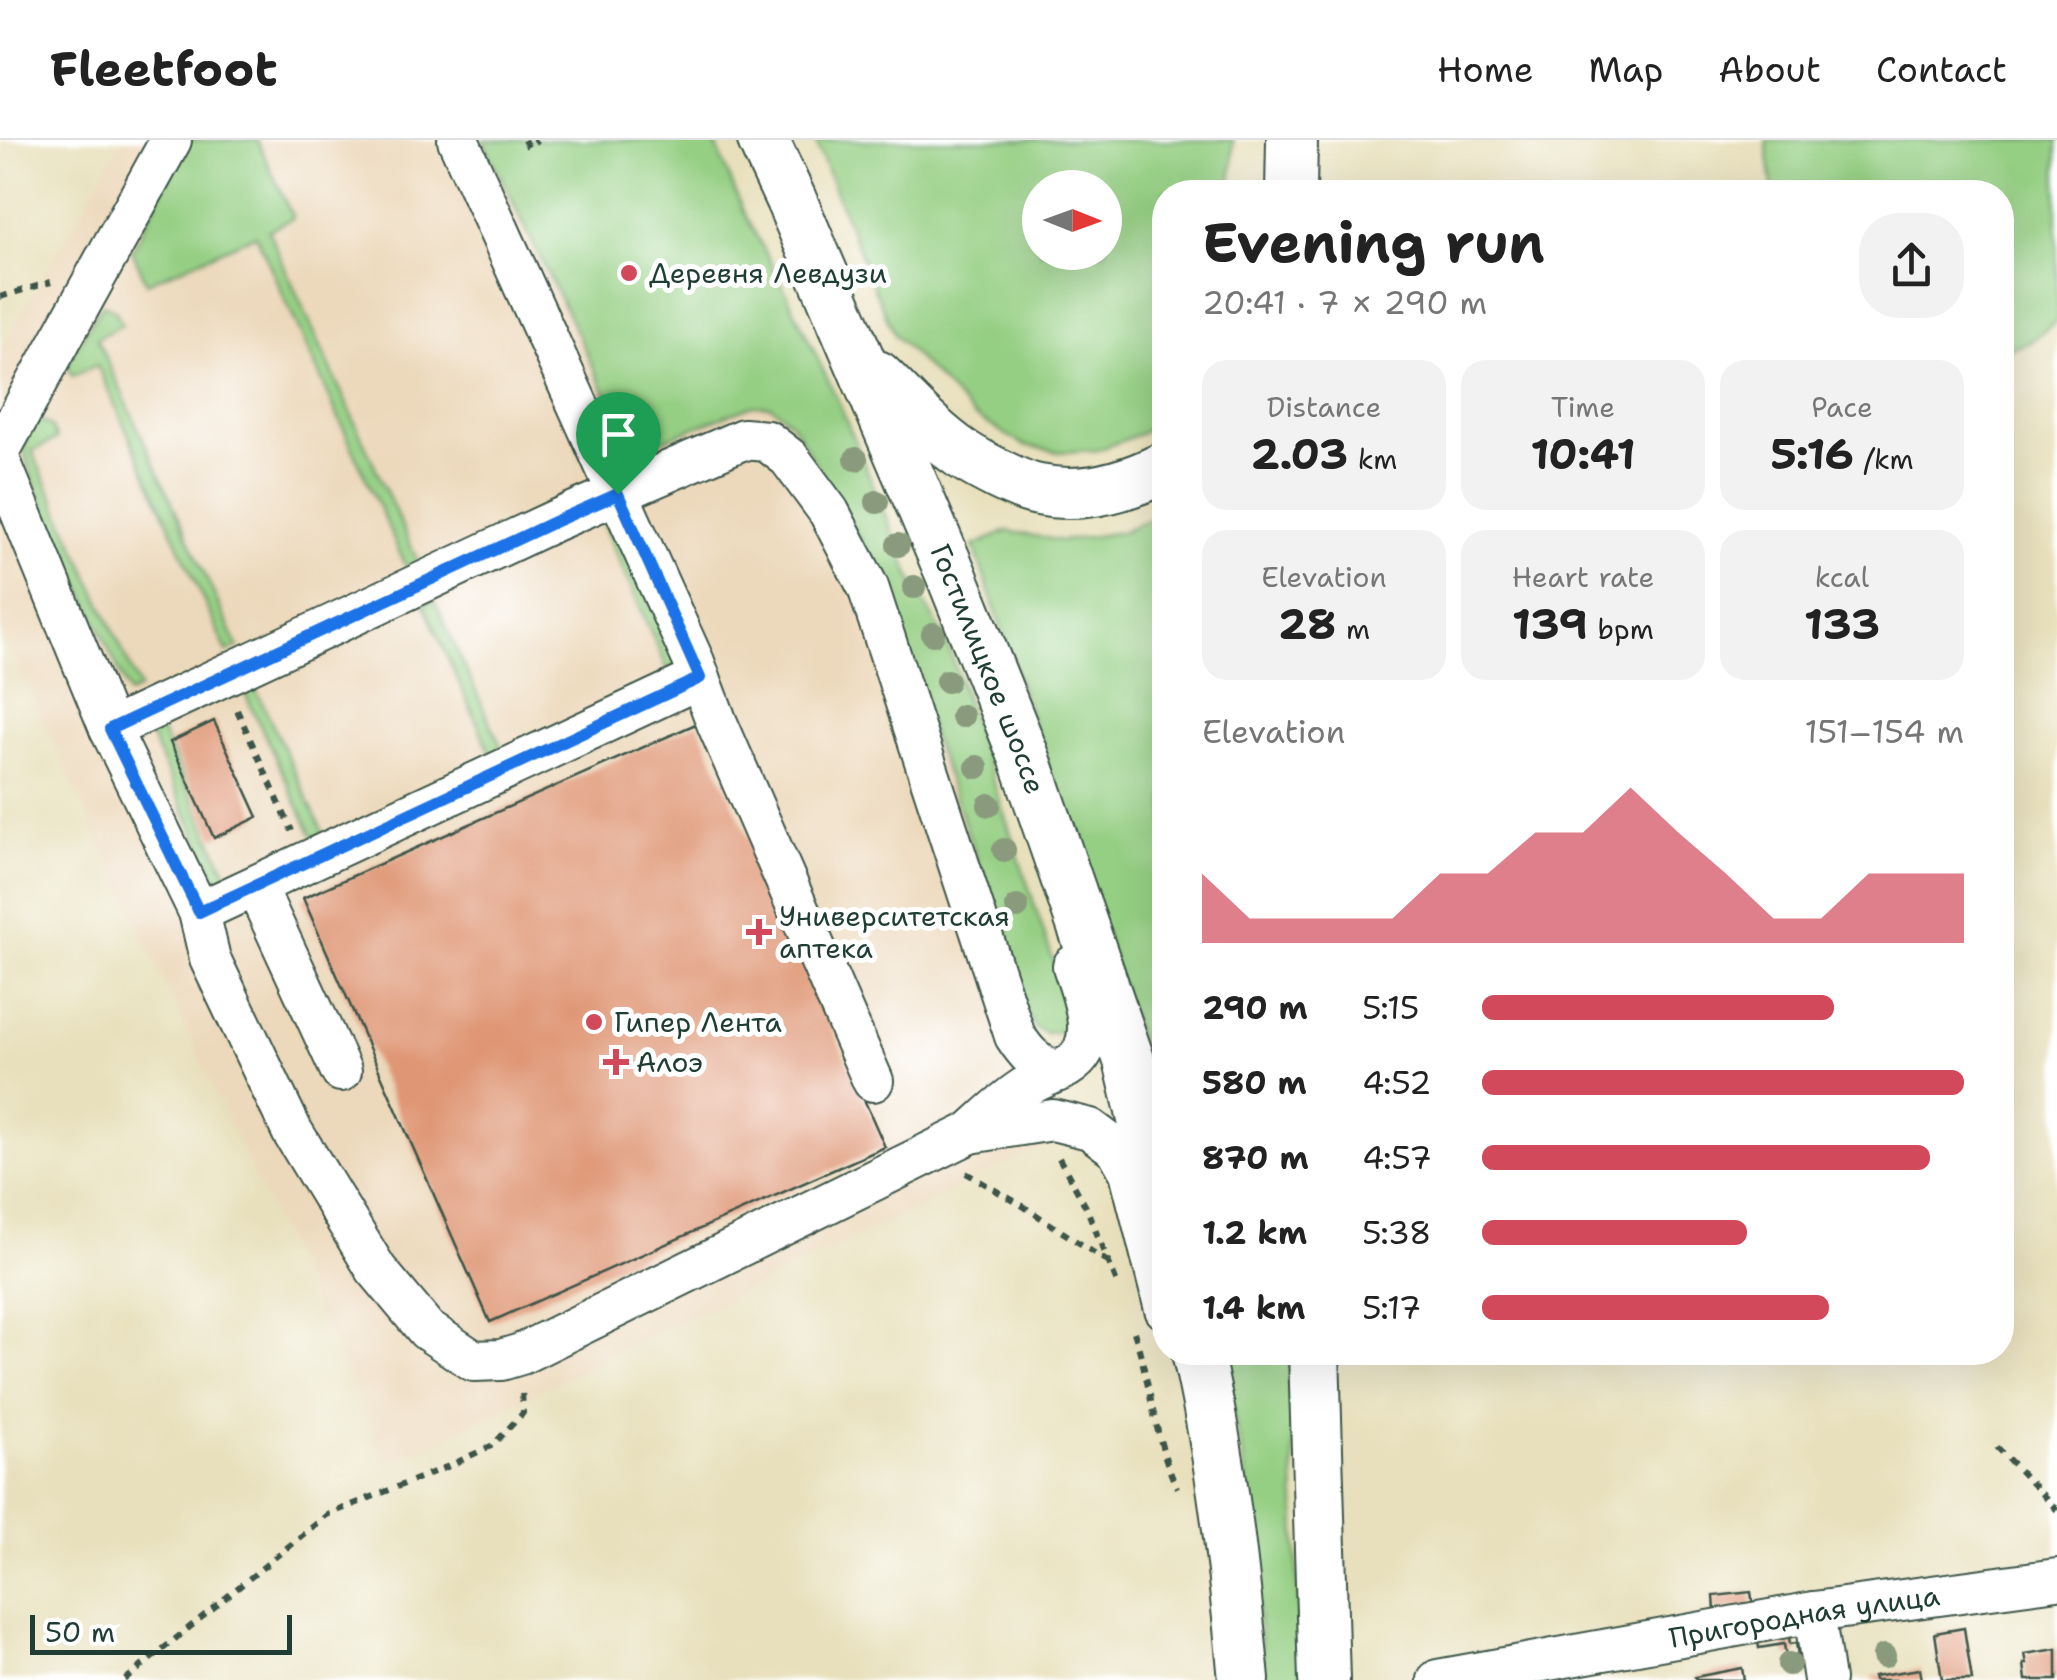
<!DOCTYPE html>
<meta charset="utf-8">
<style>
body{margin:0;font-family:"Shantell Sans",sans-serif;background:#f2f2f2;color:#222;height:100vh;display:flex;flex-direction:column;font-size:38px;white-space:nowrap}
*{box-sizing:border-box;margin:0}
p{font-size:32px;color:#767676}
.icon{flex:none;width:55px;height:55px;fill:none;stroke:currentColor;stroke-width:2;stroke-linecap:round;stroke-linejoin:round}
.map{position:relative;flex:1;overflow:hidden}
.panel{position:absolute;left:1152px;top:40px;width:862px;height:1185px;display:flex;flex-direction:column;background:#fff;border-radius:40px;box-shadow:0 10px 40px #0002}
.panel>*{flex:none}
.needle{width:65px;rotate:91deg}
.tools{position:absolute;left:1022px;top:30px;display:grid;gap:20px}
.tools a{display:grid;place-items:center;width:100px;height:100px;border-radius:50%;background:#fff;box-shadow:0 10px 40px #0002;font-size:50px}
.scale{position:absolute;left:30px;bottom:25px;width:262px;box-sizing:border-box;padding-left:10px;border:5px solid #1f3d34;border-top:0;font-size:28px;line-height:35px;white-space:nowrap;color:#1f3d34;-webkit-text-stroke:8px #fff;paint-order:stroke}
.pin{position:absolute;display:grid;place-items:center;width:85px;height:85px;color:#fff;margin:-102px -42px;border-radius:50% 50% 50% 0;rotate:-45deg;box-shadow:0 0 10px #0007}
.pin .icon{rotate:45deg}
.round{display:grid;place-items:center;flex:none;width:105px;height:105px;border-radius:40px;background:#f2f2f2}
.headline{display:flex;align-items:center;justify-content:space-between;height:170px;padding:0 50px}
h1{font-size:55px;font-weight:700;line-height:75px}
.metrics{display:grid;grid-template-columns:repeat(3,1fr);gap:15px;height:170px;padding:10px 50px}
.metrics div{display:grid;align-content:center;border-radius:25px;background:#f2f2f2;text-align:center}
.metrics b{font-size:42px;font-weight:700}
.metrics small{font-size:28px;font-weight:400}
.metrics p{font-size:28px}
.chart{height:280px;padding:20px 50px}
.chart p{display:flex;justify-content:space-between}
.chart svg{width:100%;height:180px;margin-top:10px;fill:#d1495b;opacity:.7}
ul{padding:0 50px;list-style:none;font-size:32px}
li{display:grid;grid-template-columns:160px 120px 1fr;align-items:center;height:75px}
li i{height:25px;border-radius:12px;background:#d1495b}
header{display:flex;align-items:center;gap:60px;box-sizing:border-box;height:140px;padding:0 50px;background:#fff;border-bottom:2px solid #e0e0e0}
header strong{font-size:48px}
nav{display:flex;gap:55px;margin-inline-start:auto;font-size:35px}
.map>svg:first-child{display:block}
.built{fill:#ecd8ba}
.green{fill:#95cf83;stroke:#5a865c;stroke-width:2.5;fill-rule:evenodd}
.building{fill:#df9674}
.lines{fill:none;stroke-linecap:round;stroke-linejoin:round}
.minor-casing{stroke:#3d5548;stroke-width:44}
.major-casing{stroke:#3d5548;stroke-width:54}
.path{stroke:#3d5548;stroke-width:6;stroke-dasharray:8 8;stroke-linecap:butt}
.minor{stroke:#fff;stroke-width:40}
.major{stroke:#fff;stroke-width:50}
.tree{fill:#899b7c}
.route-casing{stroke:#fff;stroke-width:20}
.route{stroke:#1a73e8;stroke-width:12}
.poi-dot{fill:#d1495b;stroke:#fff;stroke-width:4}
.labels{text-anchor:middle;stroke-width:10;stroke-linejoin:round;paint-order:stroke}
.poi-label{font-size:28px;fill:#1f3d34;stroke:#fff;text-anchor:start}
.street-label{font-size:28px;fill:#1f3d34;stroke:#fff}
</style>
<header>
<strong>Fleetfoot</strong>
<nav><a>Home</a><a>Map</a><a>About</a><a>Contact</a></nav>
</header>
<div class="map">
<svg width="2057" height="1540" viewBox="0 0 2057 1540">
<rect width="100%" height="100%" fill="#fff"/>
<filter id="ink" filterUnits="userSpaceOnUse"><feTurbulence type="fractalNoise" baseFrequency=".01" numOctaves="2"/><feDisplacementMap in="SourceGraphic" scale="20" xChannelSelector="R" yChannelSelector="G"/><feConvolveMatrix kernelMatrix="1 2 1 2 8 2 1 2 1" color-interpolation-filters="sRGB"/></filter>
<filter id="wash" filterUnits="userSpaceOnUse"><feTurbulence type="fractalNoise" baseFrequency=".0048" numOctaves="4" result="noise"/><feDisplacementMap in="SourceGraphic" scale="40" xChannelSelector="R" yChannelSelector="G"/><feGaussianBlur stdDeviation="2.25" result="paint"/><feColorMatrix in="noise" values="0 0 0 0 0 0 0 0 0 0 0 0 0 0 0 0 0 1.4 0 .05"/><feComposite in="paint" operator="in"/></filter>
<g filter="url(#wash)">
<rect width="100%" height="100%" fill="#e8e0bc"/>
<!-- built -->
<polygon class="built" points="122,0 500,0 781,245 889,416 1064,996 388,1324 0,487 0,212"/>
<!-- green -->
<g class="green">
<polygon points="187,0 257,0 293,78 268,90 419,424 407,429 256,95 147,143 132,111"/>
<polygon points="483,0 714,0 743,71 779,138 838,261 913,442 947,503 1069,868 1065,886 1060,892 1046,893 1035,888 1026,872 999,779 910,534 882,438 792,283 771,266 753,265 634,311"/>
<path d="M815,0H1233L1231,52H1165V278L1140,294L1098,310L1059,312L1024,305L973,275L895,195L873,146ZM1040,48H1105V112H1040Z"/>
<polygon points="1766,0 2057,0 2057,181 2028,203 2003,211 2002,52 1773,52"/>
<polygon points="103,164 116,171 122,185 97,198 238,507 227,512 97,225 72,236 66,222"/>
<path d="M43,281L51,286L57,299L32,311L140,549L129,554L33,341C25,314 18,308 34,283Z"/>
<polygon points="1165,372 1165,978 974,406 1007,391 1062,401 1121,392"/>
<polygon points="613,380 679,525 668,530 603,385"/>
<polygon points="434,460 504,613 493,618 424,465"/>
<polygon points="253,543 323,692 313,697 242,547"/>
<polygon points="159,586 228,736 217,741 148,591"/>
<polygon points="1220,1213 1290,1213 1301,1540 1264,1540 1243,1318"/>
</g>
<g id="blocks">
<!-- building -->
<g class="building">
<polygon points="214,581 258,677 214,698 170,602"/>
<polygon points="698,583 885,1007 490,1182 303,758"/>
<polygon points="1751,1452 1753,1466 1715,1471 1714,1456"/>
<polygon points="1964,1488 1972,1540 1942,1540 1935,1493"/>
<polygon points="1788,1490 1790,1504 1796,1503 1798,1515 1786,1517 1784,1504 1759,1508 1757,1495"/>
<polygon points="2057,1509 2057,1540 2026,1540 2024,1524 2027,1524 2025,1514"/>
<polygon points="1742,1528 1744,1540 1696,1540 1695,1537"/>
<polygon points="1920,1529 1922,1540 1874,1540 1873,1536"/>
</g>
</g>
</g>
<g filter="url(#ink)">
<use href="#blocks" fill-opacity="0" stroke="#3d5548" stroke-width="2.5"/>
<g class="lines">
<defs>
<g id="minor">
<polyline points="458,0 694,522 717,583 873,941"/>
<polyline points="0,310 171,0"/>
<path d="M0,321L110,589L199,772L210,819L292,991L376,1129L427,1190L474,1221L501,1220L521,1214L970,993C987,978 1005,960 1024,948C1038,939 1053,934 1067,927C1104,905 1083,857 1073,826"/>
<path d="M110,589L554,381L743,299L767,301L789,318L829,372L868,447L1015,896C1026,913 1035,923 1054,931"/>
<polyline points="256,747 341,931"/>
<polyline points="199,772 700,538"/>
<polyline points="970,993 1053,980 1090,989 1117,1009 1130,1032 1165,1169"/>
<polyline points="1814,1472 1824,1540"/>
<path id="s1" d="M1438,1540L1814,1472L2057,1439"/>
</g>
<g id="major">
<path id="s2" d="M763,0L791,60L951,434L1025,619L1129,920L1165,1073"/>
<polyline points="1291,52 1292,0"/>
<path d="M877,236C904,262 931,293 962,314C979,325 1020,347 1039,350C1082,359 1127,346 1165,327"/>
<path d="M1197,1212C1222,1320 1234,1430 1244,1540"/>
<polyline points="1314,1212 1324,1540"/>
</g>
</defs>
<!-- minor casing -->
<use href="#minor" class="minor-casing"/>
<!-- major casing -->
<use href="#major" class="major-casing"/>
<!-- path -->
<g class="path">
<polyline points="524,0 528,7 537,0"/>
<polyline points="0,157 51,142"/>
<polyline points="237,570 292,691"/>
<polyline points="1059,1018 1086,1067 1117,1143"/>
<polyline points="966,1033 1023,1066 1108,1122"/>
<path d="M1134,1192C1151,1244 1154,1299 1177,1348"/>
<polyline points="1997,1307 2057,1370"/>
<polyline points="125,1540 327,1375 449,1326 493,1305 523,1273 522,1249"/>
</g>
<!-- minor -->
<use href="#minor" class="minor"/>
<!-- major -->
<use href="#major" class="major"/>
</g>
<!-- trees -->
<g class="tree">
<circle cx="856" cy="319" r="12"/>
<circle cx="877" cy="362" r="12"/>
<circle cx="898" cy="405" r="12"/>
<circle cx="914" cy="447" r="12"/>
<circle cx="933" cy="494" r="12"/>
<circle cx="947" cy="541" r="12"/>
<circle cx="962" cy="576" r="12"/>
<circle cx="977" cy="627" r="12"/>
<circle cx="989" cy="665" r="12"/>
<circle cx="1004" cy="710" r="12"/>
<circle cx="1017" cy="767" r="12"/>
<circle cx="1884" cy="1516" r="12"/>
<circle cx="1789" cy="1524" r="12"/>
</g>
</g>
<g class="lines" filter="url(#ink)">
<defs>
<polygon id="route" points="618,354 700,538 199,772 110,589 554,382"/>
</defs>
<!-- route casing -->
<use href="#route" class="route-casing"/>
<!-- route -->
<use href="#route" class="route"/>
</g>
<!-- markers -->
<g class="poi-dot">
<circle cx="629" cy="133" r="10"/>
<path d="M754 777h10v10h10v10h-10v10h-10v-10h-10v-10h10z"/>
<circle cx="594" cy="882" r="10"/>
<path d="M611 907h10v10h10v10h-10v10h-10v-10h-10v-10h10z"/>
</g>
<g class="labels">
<!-- poi labels -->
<g class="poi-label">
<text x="649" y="143">Деревня Левдузи</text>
<text x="779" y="786">Университетская<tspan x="779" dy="32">аптека</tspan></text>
<text x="614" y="892">Гипер Лента</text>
<text x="636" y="932">Алоэ</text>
</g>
<!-- street labels -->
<g class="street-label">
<text dy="10" stroke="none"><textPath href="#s2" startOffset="575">Гостилицкое шоссе</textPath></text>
<text dy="10" stroke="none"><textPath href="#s1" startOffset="372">Пригородная улица</textPath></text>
</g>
</g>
</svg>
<div class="tools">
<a><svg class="needle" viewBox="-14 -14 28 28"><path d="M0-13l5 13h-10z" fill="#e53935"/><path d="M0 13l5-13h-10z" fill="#767676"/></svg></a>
</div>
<div class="scale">50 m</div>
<div class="pin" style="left:618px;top:354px;background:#1e9e55"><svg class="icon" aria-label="arrive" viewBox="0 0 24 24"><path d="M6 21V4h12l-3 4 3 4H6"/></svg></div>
<section class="panel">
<div class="headline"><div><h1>Evening run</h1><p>20:41 · 7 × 290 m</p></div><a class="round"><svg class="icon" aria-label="share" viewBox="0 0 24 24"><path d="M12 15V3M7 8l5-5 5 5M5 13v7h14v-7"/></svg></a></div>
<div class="metrics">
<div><p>Distance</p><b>2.03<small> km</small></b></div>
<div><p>Time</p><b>10:41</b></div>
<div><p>Pace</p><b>5:16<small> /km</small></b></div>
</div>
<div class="metrics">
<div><p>Elevation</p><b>28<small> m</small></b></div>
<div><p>Heart rate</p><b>139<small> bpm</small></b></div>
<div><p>kcal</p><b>133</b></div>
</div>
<div class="chart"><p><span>Elevation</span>151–154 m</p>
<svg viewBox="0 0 160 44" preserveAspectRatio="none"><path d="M0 44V27L10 38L20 38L30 38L40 38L50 27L60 27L70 17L80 17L90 6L100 17L110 27L120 38L130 38L140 27L150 27L160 27V44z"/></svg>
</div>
<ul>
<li><b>290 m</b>5:15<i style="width:73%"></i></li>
<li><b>580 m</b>4:52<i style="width:100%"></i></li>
<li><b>870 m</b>4:57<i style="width:93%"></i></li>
<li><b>1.2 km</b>5:38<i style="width:55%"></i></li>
<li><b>1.4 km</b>5:17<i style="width:72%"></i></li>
</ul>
</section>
</div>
